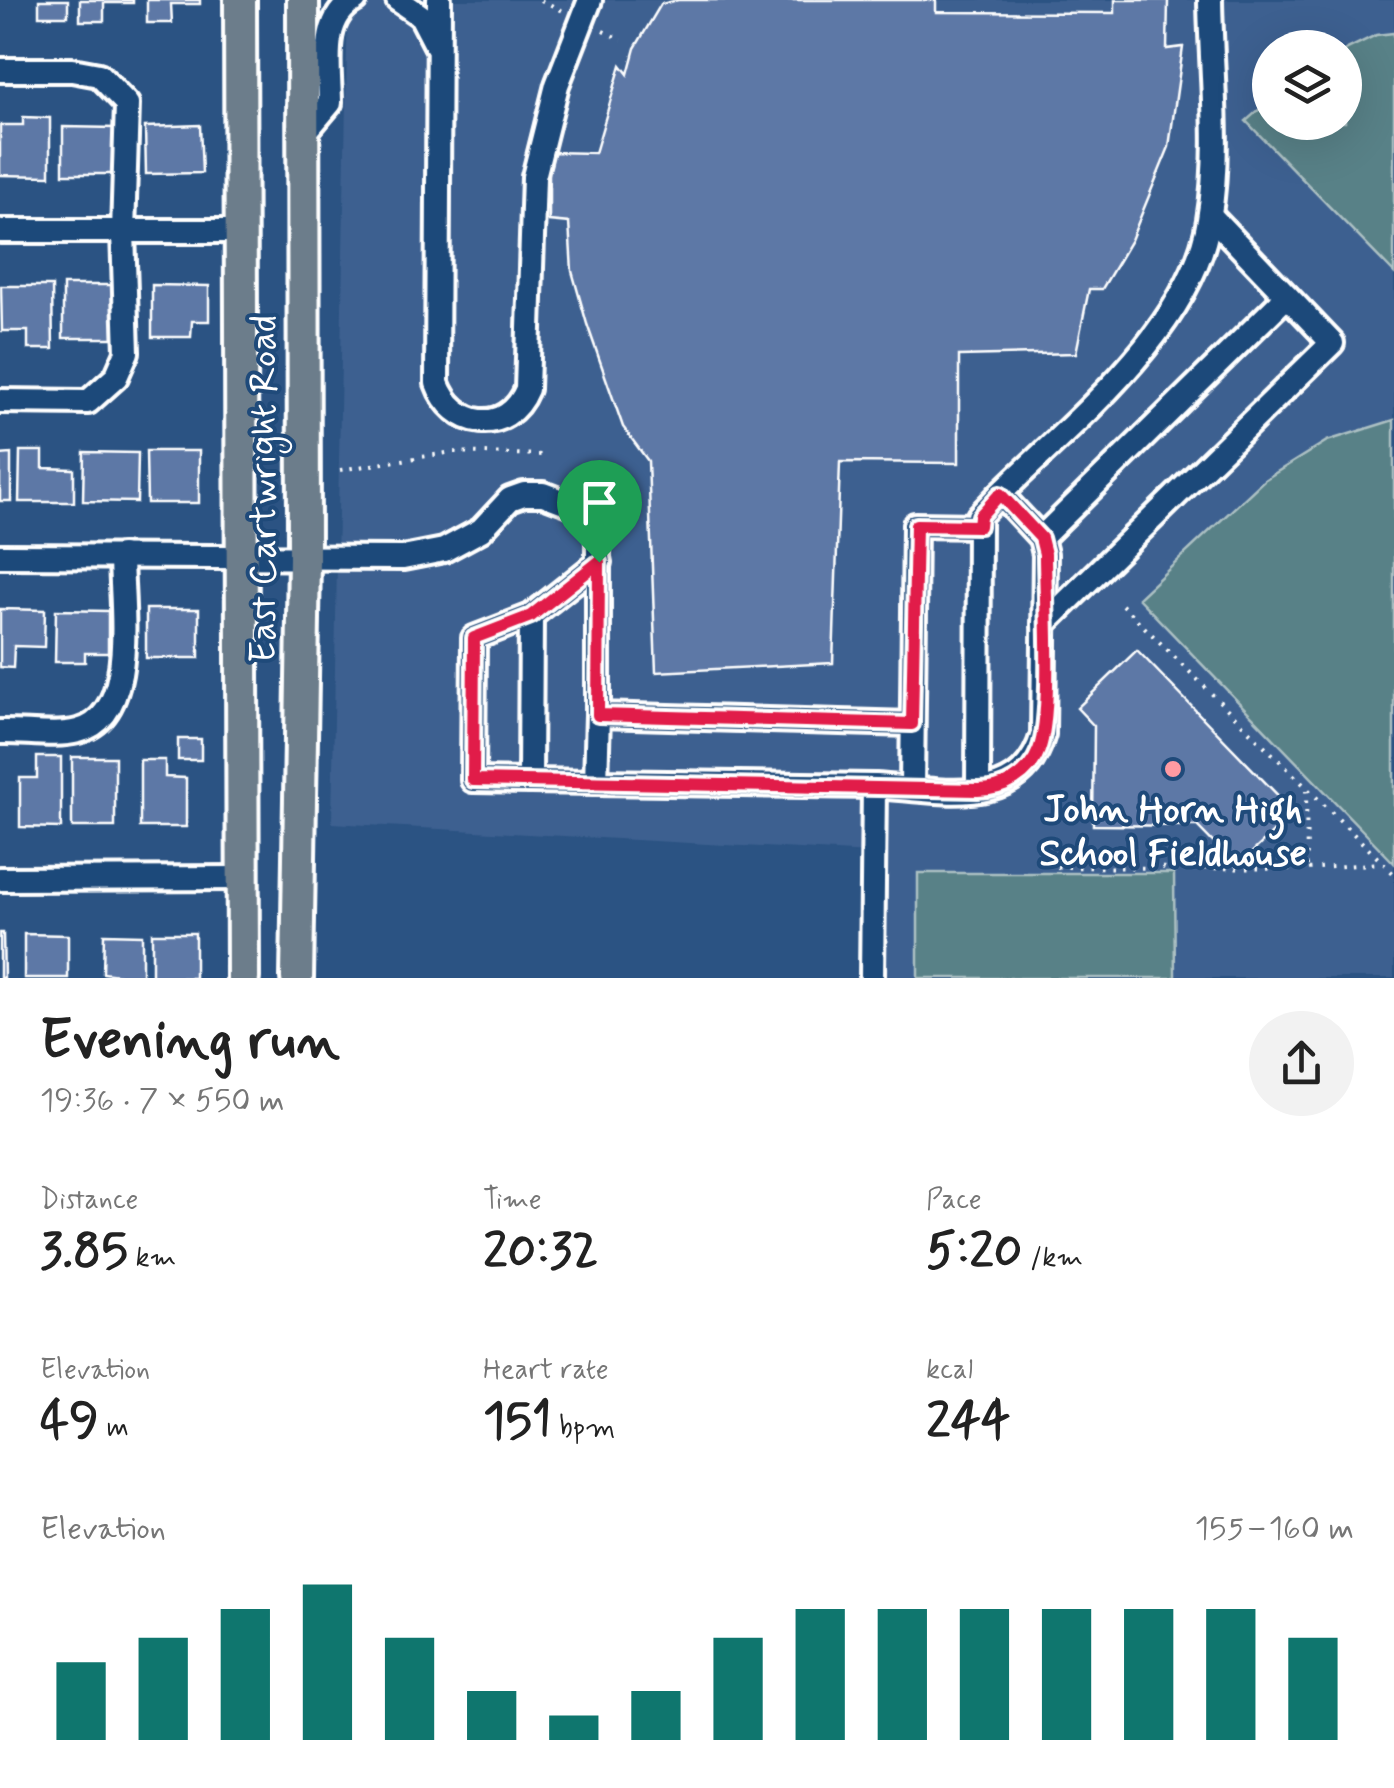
<!DOCTYPE html>
<meta charset="utf-8">
<style>
body{margin:0;font-family:Mynerve,sans-serif;background:#f2f2f2;color:#222;height:100vh;display:flex;flex-direction:column;font-size:38px;white-space:nowrap}
*{box-sizing:border-box;margin:0}
p{font-size:32px;color:#767676}
.icon{flex:none;width:55px;height:55px;fill:none;stroke:currentColor;stroke-width:2;stroke-linecap:round;stroke-linejoin:round}
.map{position:relative;height:978px;overflow:hidden}
.sheet{display:flex;flex-direction:column;background:#fff;flex:1}
.sheet>*{flex:none}
.tools{position:absolute;left:1252px;top:30px;display:grid;gap:20px}
.tools a{display:grid;place-items:center;width:110px;height:110px;border-radius:50%;background:#fff;box-shadow:0 10px 40px #0002;font-size:50px}
.pin{position:absolute;display:grid;place-items:center;width:85px;height:85px;color:#fff;margin:-102px -42px;border-radius:50% 50% 50% 0;rotate:-45deg;box-shadow:0 0 10px #0007}
.pin .icon{rotate:45deg}
.round{display:grid;place-items:center;flex:none;width:105px;height:105px;border-radius:52px;background:#f2f2f2}
.headline{display:flex;align-items:center;justify-content:space-between;height:170px;padding:0 40px}
h1{font-size:55px;font-weight:700;line-height:75px}
.stats{display:grid;grid-template-columns:repeat(3,1fr);gap:15px;height:170px;padding:10px 40px}
.stats div{display:grid;align-content:center}
.stats b{font-size:50px;font-weight:700}
.stats small{font-size:28px;font-weight:400}
.stats p{font-size:28px}
.chart{height:280px;padding:20px 40px}
.chart p{display:flex;justify-content:space-between}
.chart svg{width:100%;height:180px;margin-top:10px;stroke:#0f766e;stroke-width:6}
.map>svg:first-child{display:block}
.built{fill:#3e6190;fill-rule:evenodd}
.green{fill:#598187;stroke:#acc0c3;stroke-width:2.5}
.building{fill:#5d78a6;stroke:#fff;stroke-width:2.5}
.lines{fill:none;stroke-linecap:round;stroke-linejoin:round}
.minor-casing{stroke:#fff;stroke-width:30}
.major-casing{stroke:#fff;stroke-width:38}
.path{stroke:#fff;stroke-width:4;stroke-dasharray:2.5 8;stroke-linecap:butt}
.minor{stroke:#1f4a7a;stroke-width:22}
.major{stroke:#6c7d8b;stroke-width:30}
.route-casing{stroke:#fff;stroke-width:20}
.route{stroke:#e11d48;stroke-width:12}
.poi-dot{fill:#ff9aa2;stroke:#1f4a7a;stroke-width:4}
.labels{text-anchor:middle;stroke-width:8;stroke-linejoin:round;paint-order:stroke}
.street-label{font-size:38px;fill:#fff;stroke:#1f4a7a}
.poi-label{font-size:38px;font-weight:bold;fill:#fff;stroke:#1f4a7a}
</style>
<div class="map">
<svg width="1394" height="978" viewBox="0 0 1394 978">
<rect width="100%" height="100%" fill="#2b5383"/>
<filter id="ink" filterUnits="userSpaceOnUse"><feTurbulence type="fractalNoise" baseFrequency=".01" numOctaves="2"/><feDisplacementMap in="SourceGraphic" scale="20" xChannelSelector="R" yChannelSelector="G"/><feConvolveMatrix kernelMatrix="1 2 1 2 8 2 1 2 1" color-interpolation-filters="sRGB"/></filter>
<g filter="url(#ink)">
<!-- built -->
<path class="built" d="M348,0H1394V978H875L871,853L332,823ZM1270,48H1345V122H1270Z"/>
<!-- green -->
<g class="green">
<polygon points="1394,33 1394,273 1246,121 1270,100 1270,122 1345,122 1345,50 1376,35"/>
<polygon points="1394,420 1394,863 1138,598 1264,480 1327,441"/>
<polygon points="918,873 1174,873 1175,978 918,978"/>
</g>
<!-- building -->
<g class="building">
<rect x="39" y="0" width="29" height="16"/>
<polygon points="80,0 133,0 133,3 104,3 104,21 80,21"/>
<polygon points="147,0 200,0 200,4 171,4 172,23 147,23"/>
<polygon points="678,0 936,0 936,12 1115,13 1115,0 1168,0 1167,49 1183,47 1169,147 1131,240 1102,289 1089,289 1076,353 959,356 959,463 840,462 833,663 656,672 648,461 623,427 587,324 572,271 569,223 549,221 549,152 595,153 621,65 628,74 635,48 661,4"/>
<polygon points="23,117 50,118 50,176 0,175 0,125 23,125"/>
<polygon points="200,125 202,173 146,174 145,127"/>
<polygon points="63,127 117,128 117,174 63,174"/>
<rect x="63" y="285" width="51" height="53"/>
<polygon points="152,285 209,286 209,321 192,321 191,337 152,337"/>
<polygon points="1,286 52,286 53,349 28,349 28,331 2,331"/>
<polygon points="20,451 43,451 43,468 74,469 74,502 19,502"/>
<polygon points="146,451 199,451 199,503 147,503"/>
<polygon points="84,452 138,453 137,502 83,501"/>
<polygon points="11,454 11,501 0,501 0,455"/>
<polygon points="0,609 45,610 44,647 14,646 13,668 0,667"/>
<rect x="146" y="609" width="53" height="49"/>
<polygon points="56,610 108,611 108,653 85,653 85,662 55,662"/>
<polygon points="1137,650 1294,812 1237,867 1197,826 1093,825 1094,726 1077,708"/>
<rect x="178" y="739" width="23" height="21"/>
<polygon points="37,757 61,757 61,828 20,827 20,778 37,778"/>
<rect x="72" y="757" width="43" height="70"/>
<polygon points="140,760 165,760 165,777 186,778 186,827 140,827"/>
<polygon points="0,933 3,933 4,978 0,978"/>
<rect x="152" y="933" width="43" height="45"/>
<polygon points="24,934 68,935 68,978 24,978"/>
<polygon points="104,934 142,935 142,978 103,973"/>
</g>
<g class="lines">
<defs>
<g id="minor">
<polyline points="398,0 421,16 436,45"/>
<path d="M439,0L437,383C453,428 507,437 527,389L534,177L557,85L590,0"/>
<polyline points="0,70 72,70 99,75 127,104 123,232 127,352 116,377 88,402 0,401"/>
<path d="M303,135L330,103C330,69 319,19 355,0"/>
<polyline points="0,231 244,231"/>
<polyline points="1041,538 1287,296"/>
<polyline points="0,556 403,558 444,550 481,530 510,499 524,494 543,494 591,512 598,526 598,715 912,724"/>
<polyline points="1044,624 1332,343 1210,215"/>
<polyline points="598,715 596,782 874,786"/>
<path d="M0,732C24,731 55,737 78,731C139,716 121,605 121,556"/>
<polyline points="530,781 531,616"/>
<polyline points="596,782 473,780 474,638 531,616 599,562"/>
<polyline points="912,788 915,525 979,526"/>
<polyline points="978,790 979,516 1000,494"/>
<polyline points="0,879 243,878"/>
<path d="M872,978L874,786C938,789 1021,813 1043,734L1045,554L1041,538L1000,494C1073,422 1192,328 1209,220C1221,150 1211,72 1210,0"/>
</g>
<g id="major">
<polyline points="240,0 243,978"/>
<polyline points="297,978 304,559 303,0"/>
</g>
</defs>
<!-- minor casing -->
<use href="#minor" class="minor-casing"/>
<!-- major casing -->
<use href="#major" class="major-casing"/>
<!-- path -->
<g class="path">
<polyline points="541,0 563,11"/>
<polyline points="603,31 622,40"/>
<polyline points="340,470 453,452 542,455"/>
<polyline points="1122,605 1394,874"/>
<polyline points="1306,790 1307,869"/>
<polyline points="1057,867 1307,869 1382,863"/>
</g>
<!-- minor -->
<use href="#minor" class="minor"/>
<!-- major -->
<use href="#major" class="major"/>
</g>
</g>
<g class="lines" filter="url(#ink)">
<defs>
<path id="route" d="M1000,494L1041,538L1045,554C1045,599 1053,714 1039,750C1029,776 1004,790 978,790L473,780L474,638L531,616L599,562L598,715L912,724L916,525L979,526L980,516Z"/>
</defs>
<!-- route casing -->
<use href="#route" class="route-casing"/>
<!-- route -->
<use href="#route" class="route"/>
</g>
<!-- markers -->
<circle class="poi-dot" cx="1173" cy="769" r="10"/>
<g class="labels">
<!-- street labels -->
<g class="street-label">
<text transform="translate(262 489) rotate(-90)" y="13">East Cartwright Road</text>
</g>
<!-- poi labels -->
<g class="poi-label">
<text x="1173" y="821">John Horn High<tspan x="1173" dy="44">School Fieldhouse</tspan></text>
</g>
</g>
</svg>
<div class="tools">
<a><svg class="icon" aria-label="layers" viewBox="0 0 24 24"><path d="M12 4l9 5-9 5-9-5zM3 14l9 5 9-5"/></svg></a>
</div>
<div class="pin" style="left:599px;top:562px;background:#1e9e55"><svg class="icon" aria-label="arrive" viewBox="0 0 24 24"><path d="M6 21V4h12l-3 4 3 4H6"/></svg></div>
</div>
<section class="sheet">
<div class="headline"><div><h1>Evening run</h1><p>19:36 · 7 × 550 m</p></div><a class="round"><svg class="icon" aria-label="share" viewBox="0 0 24 24"><path d="M12 15V3M7 8l5-5 5 5M5 13v7h14v-7"/></svg></a></div>
<div class="stats">
<div><p>Distance</p><b>3.85<small> km</small></b></div>
<div><p>Time</p><b>20:32</b></div>
<div><p>Pace</p><b>5:20<small> /km</small></b></div>
</div>
<div class="stats">
<div><p>Elevation</p><b>49<small> m</small></b></div>
<div><p>Heart rate</p><b>151<small> bpm</small></b></div>
<div><p>kcal</p><b>244</b></div>
</div>
<div class="chart"><p><span>Elevation</span>155–160 m</p>
<svg viewBox="0 0 160 44" preserveAspectRatio="none"><path d="M5 44V25M15 44V19M25 44V12M35 44V6M45 44V19M55 44V32M65 44V38M75 44V32M85 44V19M95 44V12M105 44V12M115 44V12M125 44V12M135 44V12M145 44V12M155 44V19"/></svg>
</div>
</section>
